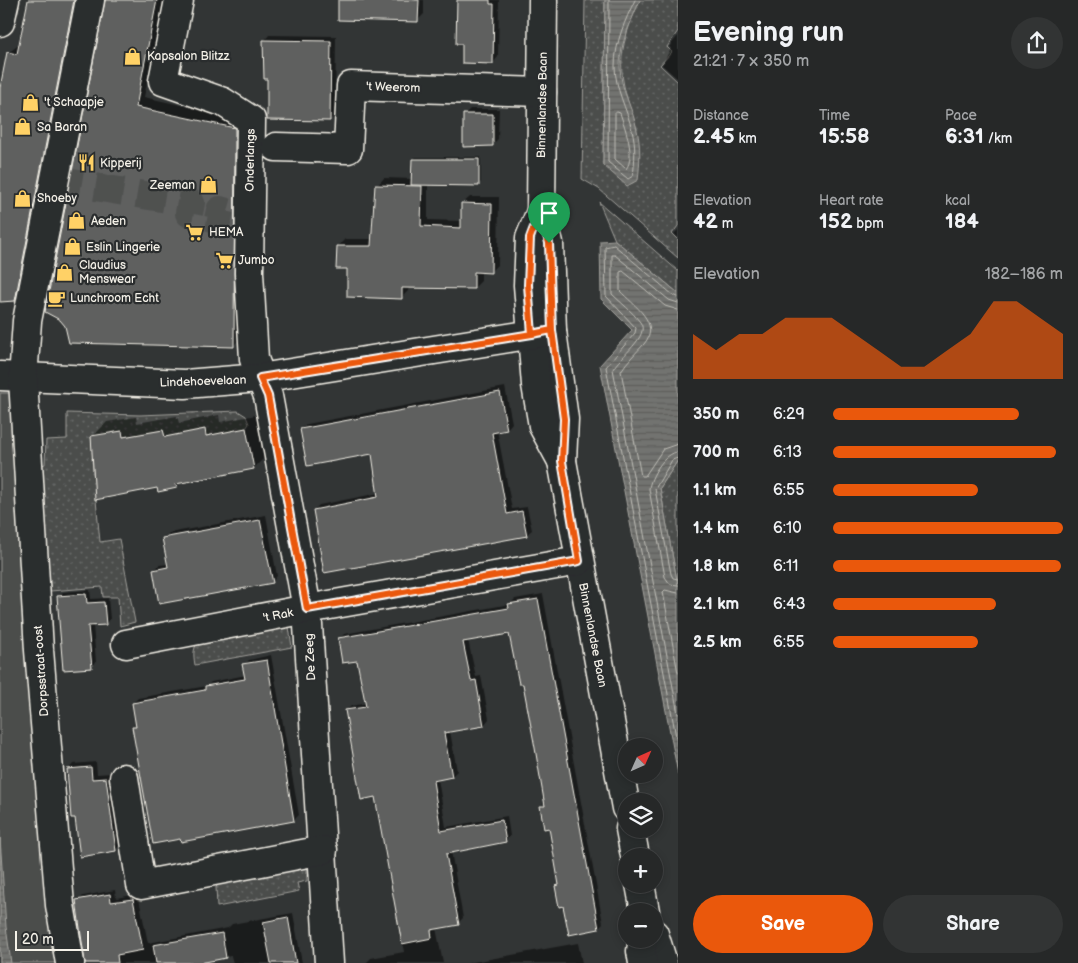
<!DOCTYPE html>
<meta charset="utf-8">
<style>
body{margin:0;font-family:"Balsamiq Sans",sans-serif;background:#323434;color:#f1f3f6;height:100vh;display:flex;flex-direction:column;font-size:19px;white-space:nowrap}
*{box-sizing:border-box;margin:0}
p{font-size:16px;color:#a4a6a8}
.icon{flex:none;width:28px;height:28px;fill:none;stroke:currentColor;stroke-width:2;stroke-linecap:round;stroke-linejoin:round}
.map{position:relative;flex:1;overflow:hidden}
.drawer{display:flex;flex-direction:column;background:#262828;width:400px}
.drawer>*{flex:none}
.needle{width:32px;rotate:45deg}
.controls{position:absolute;left:618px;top:738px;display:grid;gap:10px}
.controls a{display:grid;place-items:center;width:45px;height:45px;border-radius:50%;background:#262828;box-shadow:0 2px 8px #0003,0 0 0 1px #424445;font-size:25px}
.scale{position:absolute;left:15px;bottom:12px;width:74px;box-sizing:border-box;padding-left:5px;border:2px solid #f4f1e8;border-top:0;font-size:14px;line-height:18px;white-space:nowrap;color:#f4f1e8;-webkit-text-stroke:4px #2a2d2e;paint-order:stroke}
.pin{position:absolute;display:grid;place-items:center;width:42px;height:42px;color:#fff;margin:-51px -21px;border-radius:50% 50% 50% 0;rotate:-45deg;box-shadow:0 0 5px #0007}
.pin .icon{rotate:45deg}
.round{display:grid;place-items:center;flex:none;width:52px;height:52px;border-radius:26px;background:#323434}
.headline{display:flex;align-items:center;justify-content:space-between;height:85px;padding:0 15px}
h1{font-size:28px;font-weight:800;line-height:38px}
.metrics{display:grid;grid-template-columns:repeat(3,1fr);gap:8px;height:85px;padding:5px 15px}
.metrics div{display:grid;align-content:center}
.metrics b{font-size:21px;font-weight:800}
.metrics small{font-size:14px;font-weight:400}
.metrics p{font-size:14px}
.chart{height:140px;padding:10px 15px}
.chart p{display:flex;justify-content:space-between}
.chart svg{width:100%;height:90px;margin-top:5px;fill:#ea580c;opacity:.7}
.action{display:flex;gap:10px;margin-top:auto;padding:10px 15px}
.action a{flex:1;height:58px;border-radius:30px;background:#ea580c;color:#fff;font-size:20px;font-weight:800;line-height:58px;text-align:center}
.action a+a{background:#323434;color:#f1f3f6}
ul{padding:0 15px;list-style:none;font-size:16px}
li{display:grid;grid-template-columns:80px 60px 1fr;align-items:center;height:38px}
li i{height:12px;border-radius:6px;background:#ea580c}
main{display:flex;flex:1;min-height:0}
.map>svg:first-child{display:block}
.grass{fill:url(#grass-dots);stroke:#a09f9a}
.park{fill:#4b4d4c;stroke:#a09f9a}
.water{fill:url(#water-rules);stroke:#a6a5a0}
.shadow{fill:#0007}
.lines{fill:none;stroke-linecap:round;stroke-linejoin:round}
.shore{stroke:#c0bfb8;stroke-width:1}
.building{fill:#5f605f;stroke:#f4f1e8}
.minor-tunnel{stroke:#4f5150;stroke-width:28;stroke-dasharray:28 14;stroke-linecap:butt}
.minor-casing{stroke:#f4f1e8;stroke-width:31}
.minor{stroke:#2a2d2e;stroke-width:28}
.route-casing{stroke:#fff;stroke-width:10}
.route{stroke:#ea580c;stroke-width:6}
.labels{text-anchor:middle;stroke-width:4.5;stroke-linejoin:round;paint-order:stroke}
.poi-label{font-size:12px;fill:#f4f1e8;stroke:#2a2d2e;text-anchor:start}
.street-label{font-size:12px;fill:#f4f1e8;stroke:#2a2d2e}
</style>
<main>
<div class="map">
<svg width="678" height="963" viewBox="0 0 678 963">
<defs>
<pattern id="grass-dots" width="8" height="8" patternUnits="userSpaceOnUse" patternTransform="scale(1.25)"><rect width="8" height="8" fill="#4b4d4c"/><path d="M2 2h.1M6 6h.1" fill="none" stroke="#666766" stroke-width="1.8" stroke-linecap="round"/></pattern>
<pattern id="water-rules" width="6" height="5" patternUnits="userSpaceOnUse" patternTransform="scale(1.25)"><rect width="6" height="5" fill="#727370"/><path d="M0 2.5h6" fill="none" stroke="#5e5e5b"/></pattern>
</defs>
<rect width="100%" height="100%" fill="#323535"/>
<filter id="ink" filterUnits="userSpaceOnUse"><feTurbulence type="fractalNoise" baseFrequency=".02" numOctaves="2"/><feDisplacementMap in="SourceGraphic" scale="10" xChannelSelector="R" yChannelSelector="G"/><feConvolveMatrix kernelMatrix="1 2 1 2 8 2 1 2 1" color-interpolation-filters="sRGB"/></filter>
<g filter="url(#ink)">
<!-- grass -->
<g class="grass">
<path d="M585,0H605L603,165L637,129C617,72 615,56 640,0H678V31L667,47L672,52L660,65L678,82V226L672,234L678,240V258L599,189L582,179Z"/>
<polygon points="599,202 678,271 678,293 615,240"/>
<polygon points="238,411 246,416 249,424 246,428 206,436 204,429 165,437 163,430 123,437 121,431 91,437 95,458 92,458 100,542 119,539 135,622 120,626 118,597 103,597 102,587 50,591 42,465 45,464 46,440 67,439 67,413 140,415"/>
<polygon points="678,460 678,586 660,488"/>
<path d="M285,625L289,627L292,647L195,665C193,653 193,648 200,639Z"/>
<polygon points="307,866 307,881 297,883 299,891 217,907 216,887 222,881"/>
</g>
<!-- park -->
<polygon class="park" points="0,393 13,393 50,936 55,963 0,963"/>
<!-- water -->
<g class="water">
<path d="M605,0H640C631,21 620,43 620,66C620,89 633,108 637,130C641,147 640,163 638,180L627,186L603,165Z"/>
<polygon points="615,240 678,293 678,460 660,488 678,586 678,774 600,365 632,330 601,299 600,241"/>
<polygon points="0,838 6,927 11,963 0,963"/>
</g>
<!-- shadow -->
<g class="shadow">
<polygon points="29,0 81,0 24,290 15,299 0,300 0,94 8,53 20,44"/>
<polygon points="106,0 164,0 144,97 244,119 243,336 233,346 70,342"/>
<polygon points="340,0 424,0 424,14 418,20"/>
<polygon points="458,0 499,0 498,57 493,63 464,43"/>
<polygon points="269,35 336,36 335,115 330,120 269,78 264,41"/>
<polygon points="678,36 678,79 662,65 671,48 669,47"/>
<polygon points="470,109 499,109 498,139 492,145 464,115"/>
<polygon points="416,157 481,157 481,182 478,185 428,184 428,220 462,221 462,204 470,197 499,197 498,264 491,271 481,271 481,281 474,288 409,287 408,291 401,298 348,268 338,246 345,239 373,239 377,186 384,178 413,179 413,159"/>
<polygon points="678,230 678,238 674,234"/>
<polygon points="505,387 512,423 507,429 497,430 512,509 527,507 532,530 526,535 314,510 319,505 379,493 373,453 301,429 307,424"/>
<polygon points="261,414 268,454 254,468 181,482 176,487 158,486 92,437 107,422 136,417 137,423 177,416 179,423 219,415 220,422"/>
<polygon points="266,515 277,576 272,582 154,571 159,565 168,564 164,539 169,533"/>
<polygon points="90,590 91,599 108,598 110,619 105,624 93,625 96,662 91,666 59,596 63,592"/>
<polygon points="543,594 603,923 598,928 564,905 556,886 560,882 550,827 541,807 546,803 524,682 510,632 468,640 476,677 481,676 489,719 484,725 450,731 457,771 452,776 438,779 446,827 507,816 510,836 505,841 451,851 463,918 458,923 436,928 443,963 366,963 371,958 404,952 376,796 346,711 351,706 367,703 358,659 339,639 344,634 510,604 515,599"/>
<polygon points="271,655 299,815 294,820 204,837 154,843 134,728 137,725 133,703 138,698 207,686 211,682 246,675 244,665 249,660"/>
<polygon points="96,762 97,774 112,773 121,844 116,849 68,770 73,764"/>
<polygon points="115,890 116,898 138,894 148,943 228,928 232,924 293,913 302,963 233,963 231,956 193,963 86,963 78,901 83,896"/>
<polygon points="578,943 582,963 468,963"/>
</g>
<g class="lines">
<!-- shore -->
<g class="shore">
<path d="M609,0L608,162L628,179L633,176C635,160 636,145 632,130C627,109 615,89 615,66C615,43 625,20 635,0"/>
<path d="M617,112L620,113C625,128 636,156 626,169L615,159V114Z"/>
<polyline points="678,297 673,295 614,245 605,247 606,296 636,328 635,333 606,367 678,747"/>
<path d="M678,303L669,300L615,255H612V294C621,303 632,311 640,322C651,336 619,357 613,369L678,714"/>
<path d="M678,310L665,306L623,271L620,272V291C633,305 662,323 644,344C636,353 627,361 621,371L641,476H645L663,449L678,444"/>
<path d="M678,452C665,452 650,477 649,489L665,577L670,584L678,585"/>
<polyline points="678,458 672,460 655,489 671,574 673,578 678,579"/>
<polyline points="678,593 665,590 663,592 678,673"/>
</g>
</g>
<!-- building -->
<g class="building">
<polygon points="28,0 74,0 15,301 0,302 0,88 7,52 17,54"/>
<polygon points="105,0 157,0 136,107 235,128 234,347 69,343 65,326 60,320 45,312"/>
<polygon points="338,0 419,0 418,22 338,20"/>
<polygon points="457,0 490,0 490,4 494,4 493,64 462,63 462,44 456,44"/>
<polygon points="263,40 331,41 330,121 267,120 267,79 264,79"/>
<polygon points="463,114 493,114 493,146 463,147"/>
<polygon points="412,159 479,159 479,186 411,185"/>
<polygon points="375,185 422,186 421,226 461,228 461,203 492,204 491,273 474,272 474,289 402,288 402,299 347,297 347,269 336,269 337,246 371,246"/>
<polygon points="500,392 507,430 492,433 507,514 522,511 527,536 324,573 313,510 378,497 372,454 307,466 300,429"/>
<polygon points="246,428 254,469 176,484 177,488 158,492 157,488 95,500 91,436 122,431 123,437 163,430 165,437 205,429 206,436"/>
<polygon points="260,520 273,583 159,604 153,570 168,567 162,538"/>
<polygon points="86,594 87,603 104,602 106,625 88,626 92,668 63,670 57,596"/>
<polygon points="538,599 599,929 569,935 563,906 559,907 555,886 559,885 549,828 544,829 540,806 545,806 535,748 523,684 519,684 509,634 463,642 471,681 476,680 484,726 444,733 452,777 433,781 441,831 502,820 506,842 446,854 459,925 431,930 432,938 402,944 375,797 361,800 345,710 366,707 357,661 342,663 338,638 509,608 508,604"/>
<polygon points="267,660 294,821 181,842 180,839 153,844 132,727 136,727 132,703 205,690 205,686 245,679 242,664"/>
<polygon points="91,767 92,779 106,778 116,851 80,857 75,818 71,818 67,769"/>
<polygon points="110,894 111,902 133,899 143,950 117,955 118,963 85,963 76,900"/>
<polygon points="288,917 296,963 271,963 263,922"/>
<polygon points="222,933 226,958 200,963 156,963 153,945"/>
</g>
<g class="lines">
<!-- minor-tunnel -->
<polyline class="minor-tunnel" points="54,180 191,203 189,213 218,219 220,210 249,218"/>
<defs>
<g id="minor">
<polyline points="179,0 163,81 223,102 251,120 249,273 254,359 268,396 307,609 329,963"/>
<polyline points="543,0 541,211 549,243 552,331 564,419 562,461 626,808"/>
<polyline points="0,22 5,0"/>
<polyline points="276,147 348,149 351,86 542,92"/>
<polyline points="541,211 530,238 528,285 536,385 543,426 562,461"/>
<polyline points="0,376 185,384 260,378 552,331"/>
<polyline points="126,644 307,609 579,561"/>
<polyline points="124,778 141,885 323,850"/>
<polyline points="630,829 635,856"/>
<polyline points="640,884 645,911"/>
<polyline points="654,934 663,963"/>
<polyline points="643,939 641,951 643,963"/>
<polyline points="70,963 60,905 39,650 23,379 27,321 90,0"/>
</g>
</defs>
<!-- minor casing -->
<use href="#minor" class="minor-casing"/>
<!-- minor -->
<use href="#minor" class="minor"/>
</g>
</g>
<g class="lines" filter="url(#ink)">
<defs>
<polyline id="route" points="549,243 552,330 532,334 260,378 268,396 307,609 579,561 562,461 564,419 552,330 532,334 528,285 530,238 540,211 549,243"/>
</defs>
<!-- route casing -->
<use href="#route" class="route-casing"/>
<!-- route -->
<use href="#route" class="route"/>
</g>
<!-- icons -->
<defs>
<symbol id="shop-bare" viewBox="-9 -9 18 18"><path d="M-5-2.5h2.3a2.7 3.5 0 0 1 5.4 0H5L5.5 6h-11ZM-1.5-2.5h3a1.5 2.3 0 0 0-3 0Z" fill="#ffd166" stroke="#2a2d2e" stroke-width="2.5" paint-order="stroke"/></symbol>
<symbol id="restaurant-bare" viewBox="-9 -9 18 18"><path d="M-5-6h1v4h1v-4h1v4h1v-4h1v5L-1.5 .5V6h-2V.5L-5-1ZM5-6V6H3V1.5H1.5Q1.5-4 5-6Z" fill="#ffd166" stroke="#2a2d2e" stroke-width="2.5" paint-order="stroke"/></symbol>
<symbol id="supermarket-bare" viewBox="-9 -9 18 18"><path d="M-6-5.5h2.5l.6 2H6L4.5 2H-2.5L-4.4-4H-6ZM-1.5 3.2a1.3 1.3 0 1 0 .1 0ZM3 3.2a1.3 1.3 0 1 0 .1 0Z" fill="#ffd166" stroke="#2a2d2e" stroke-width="2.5" paint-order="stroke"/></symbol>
<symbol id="cafe-bare" viewBox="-9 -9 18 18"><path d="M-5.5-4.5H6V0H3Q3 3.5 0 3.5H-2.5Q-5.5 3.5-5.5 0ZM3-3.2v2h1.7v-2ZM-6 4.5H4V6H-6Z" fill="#ffd166" stroke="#2a2d2e" stroke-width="2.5" paint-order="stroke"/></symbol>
</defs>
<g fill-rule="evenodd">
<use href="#shop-bare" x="120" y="44" width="25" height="25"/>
<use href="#shop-bare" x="18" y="90" width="25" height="25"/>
<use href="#shop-bare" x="10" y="114" width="25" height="25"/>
<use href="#restaurant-bare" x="74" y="150" width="25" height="25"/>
<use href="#shop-bare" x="196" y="172" width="25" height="25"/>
<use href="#shop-bare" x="10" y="186" width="25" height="25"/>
<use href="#shop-bare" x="64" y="208" width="25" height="25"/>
<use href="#supermarket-bare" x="182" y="220" width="25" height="25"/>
<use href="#shop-bare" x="60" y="234" width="25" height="25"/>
<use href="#supermarket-bare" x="212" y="248" width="25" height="25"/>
<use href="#shop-bare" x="52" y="260" width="25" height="25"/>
<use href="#cafe-bare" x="44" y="286" width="25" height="25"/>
</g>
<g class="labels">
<!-- poi labels -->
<g class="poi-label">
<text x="147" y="60">Kapsalon Blitzz</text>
<text x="44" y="106">'t Schaapje</text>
<text x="37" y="131">Sa Baran</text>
<text x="100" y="167">Kipperij</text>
<text x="195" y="189" text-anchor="end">Zeeman</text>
<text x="37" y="202">Shoeby</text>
<text x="91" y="225">Aeden</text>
<text x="209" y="236">HEMA</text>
<text x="86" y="251">Eslin Lingerie</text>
<text x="238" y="264">Jumbo</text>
<text x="79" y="269">Claudius<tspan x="79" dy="14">Menswear</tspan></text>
<text x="70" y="302">Lunchroom Echt</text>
</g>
<!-- street labels -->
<g class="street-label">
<text transform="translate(393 87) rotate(2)" y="4">'t Weerom</text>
<text transform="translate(542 105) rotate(-89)" y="4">Binnenlandse Baan</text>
<text transform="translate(250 160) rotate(-89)" y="4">Onderlangs</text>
<text transform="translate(203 381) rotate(-2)" y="4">Lindehoevelaan</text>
<text transform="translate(278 615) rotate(-11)" y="4">'t Rak</text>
<text transform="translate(593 635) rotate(79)" y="4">Binnenlandse Baan</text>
<text transform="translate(310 657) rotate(-93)" y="4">De Zeeg</text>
<text transform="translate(41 671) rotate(-94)" y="4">Dorpsstraat-oost</text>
</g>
</g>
</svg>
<div class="controls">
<a><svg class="needle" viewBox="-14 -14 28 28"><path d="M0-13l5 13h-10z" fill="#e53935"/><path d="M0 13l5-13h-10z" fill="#a4a6a8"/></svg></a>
<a><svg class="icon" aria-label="layers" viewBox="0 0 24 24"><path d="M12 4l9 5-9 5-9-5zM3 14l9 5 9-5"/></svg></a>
<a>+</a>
<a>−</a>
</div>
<div class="scale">20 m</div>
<div class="pin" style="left:549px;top:243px;background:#1e9e55"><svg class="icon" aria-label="arrive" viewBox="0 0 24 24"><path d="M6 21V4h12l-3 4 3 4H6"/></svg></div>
</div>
<section class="drawer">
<div class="headline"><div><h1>Evening run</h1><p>21:21 · 7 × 350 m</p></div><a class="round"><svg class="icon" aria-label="share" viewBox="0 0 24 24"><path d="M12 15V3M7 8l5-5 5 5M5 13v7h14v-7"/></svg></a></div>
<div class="metrics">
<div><p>Distance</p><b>2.45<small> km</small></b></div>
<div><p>Time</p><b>15:58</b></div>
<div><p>Pace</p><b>6:31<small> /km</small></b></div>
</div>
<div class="metrics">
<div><p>Elevation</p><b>42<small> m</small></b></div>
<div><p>Heart rate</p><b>152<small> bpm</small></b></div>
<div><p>kcal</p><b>184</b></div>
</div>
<div class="chart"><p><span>Elevation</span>182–186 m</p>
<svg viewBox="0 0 160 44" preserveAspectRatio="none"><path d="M0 44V22L10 30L20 22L30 22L40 14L50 14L60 14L70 22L80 30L90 38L100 38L110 30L120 22L130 6L140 6L150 14L160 22V44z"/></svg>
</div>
<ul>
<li><b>350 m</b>6:29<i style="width:81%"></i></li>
<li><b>700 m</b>6:13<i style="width:97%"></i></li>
<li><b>1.1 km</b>6:55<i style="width:63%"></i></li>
<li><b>1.4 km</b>6:10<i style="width:100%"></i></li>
<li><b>1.8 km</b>6:11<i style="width:99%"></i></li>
<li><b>2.1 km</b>6:43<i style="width:71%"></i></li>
<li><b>2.5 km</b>6:55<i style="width:63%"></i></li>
</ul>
<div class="action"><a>Save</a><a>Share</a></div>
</section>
</main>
